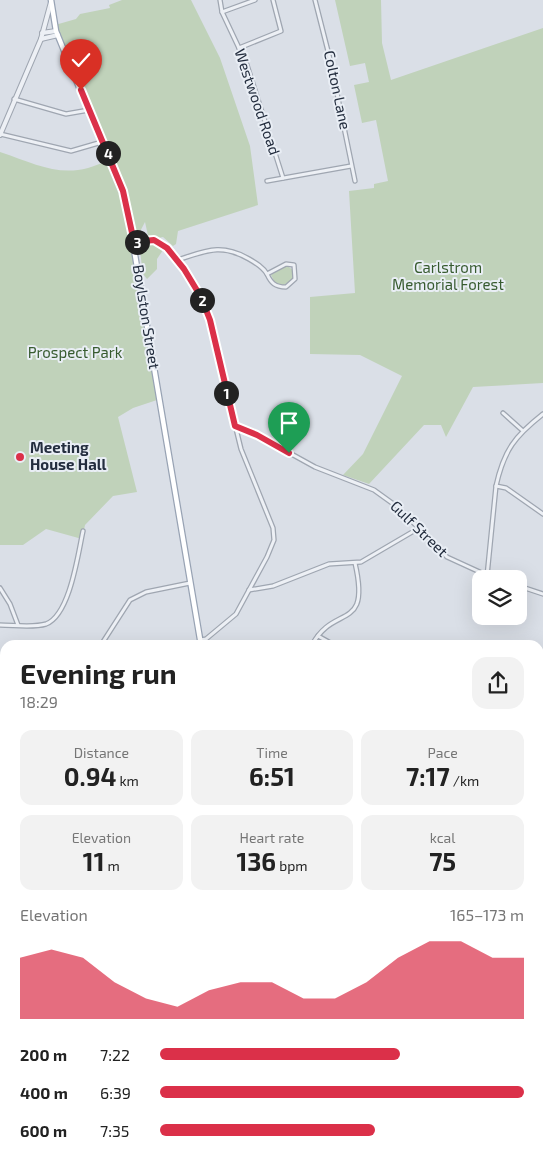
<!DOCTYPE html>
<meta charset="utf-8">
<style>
body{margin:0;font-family:"Exo 2",sans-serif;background:#f2f2f2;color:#222;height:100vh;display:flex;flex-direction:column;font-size:19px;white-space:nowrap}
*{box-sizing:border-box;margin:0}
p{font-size:16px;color:#767676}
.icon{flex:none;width:28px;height:28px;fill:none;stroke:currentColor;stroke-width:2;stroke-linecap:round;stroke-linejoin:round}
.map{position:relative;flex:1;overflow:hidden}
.panel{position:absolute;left:0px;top:640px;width:544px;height:519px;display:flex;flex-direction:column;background:#fff;border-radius:15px 15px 0 0;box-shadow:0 5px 20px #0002}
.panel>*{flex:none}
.fabs{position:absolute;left:472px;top:570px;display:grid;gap:10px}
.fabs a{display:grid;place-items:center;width:55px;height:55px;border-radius:10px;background:#fff;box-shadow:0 5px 20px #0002;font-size:25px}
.pin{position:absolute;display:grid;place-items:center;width:42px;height:42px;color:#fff;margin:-51px -21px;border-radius:50% 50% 50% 0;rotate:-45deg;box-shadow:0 0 5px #0007}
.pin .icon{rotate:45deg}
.km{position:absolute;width:25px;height:25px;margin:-12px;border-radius:50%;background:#222;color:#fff;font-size:14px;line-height:25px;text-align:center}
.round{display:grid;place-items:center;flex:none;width:52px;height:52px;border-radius:15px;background:#f2f2f2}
.overview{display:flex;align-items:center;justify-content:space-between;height:85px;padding:0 20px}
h1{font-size:28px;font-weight:700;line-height:38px}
.figures{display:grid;grid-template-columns:repeat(3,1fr);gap:8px;height:85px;padding:5px 20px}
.figures div{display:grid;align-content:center;border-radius:12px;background:#f2f2f2;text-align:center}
.figures b{font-size:25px;font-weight:700}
.figures small{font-size:14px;font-weight:400}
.figures p{font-size:14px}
.chart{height:140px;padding:10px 20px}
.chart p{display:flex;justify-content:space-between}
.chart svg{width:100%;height:90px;margin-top:5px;fill:#db3049;opacity:.7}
ul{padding:0 20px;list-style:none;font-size:16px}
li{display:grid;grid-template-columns:80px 60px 1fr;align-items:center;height:38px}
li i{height:12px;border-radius:6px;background:#db3049}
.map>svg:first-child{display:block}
.green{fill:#c0d2ba}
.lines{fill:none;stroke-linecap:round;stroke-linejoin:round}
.stream{stroke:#91adcb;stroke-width:1}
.minor-casing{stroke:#9fa6b1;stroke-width:5.5}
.tertiary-casing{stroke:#9fa6b1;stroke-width:6}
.primary-casing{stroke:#98a3b4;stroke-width:7}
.motorway-casing{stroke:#808c9f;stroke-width:8}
.minor{stroke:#edf0f5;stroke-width:3}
.tertiary{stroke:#edf0f5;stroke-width:4}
.primary{stroke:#fff;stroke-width:4.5}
.motorway{stroke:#fff;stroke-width:5.5}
.route-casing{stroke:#fff;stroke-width:10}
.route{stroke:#db3049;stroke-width:6}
.poi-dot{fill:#db3049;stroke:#e9eef5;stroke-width:2}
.labels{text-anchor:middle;stroke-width:4;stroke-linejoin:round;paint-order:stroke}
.street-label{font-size:15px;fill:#232d3e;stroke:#e9eef5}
.park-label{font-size:15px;fill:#375b2f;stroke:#e9eef5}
.poi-label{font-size:15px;font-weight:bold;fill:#232d3e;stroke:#e9eef5;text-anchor:start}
</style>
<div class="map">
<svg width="543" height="1158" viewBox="0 0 543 1158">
<rect width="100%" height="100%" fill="#dadfe7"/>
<!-- green -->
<g class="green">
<path d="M122,0H191L220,58L250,146L258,205L178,231L176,244L173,246L163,237L149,240L145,222L134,243L160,399L133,408L118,417L137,492L113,496L85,525L82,539L46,529L23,545H0V152C42,166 67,182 110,159L55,25L76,19L80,14L110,8L109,5Z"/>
<polygon points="335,0 381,0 382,43 391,80 543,28 543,383 473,387 446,437 441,425 424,425 369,484 343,475 363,454 402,376 360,355 310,354 310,297 355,293 349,191 374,188 374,184 388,181 376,120 362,123 354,85 369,82 365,63 350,66"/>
<polygon points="153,244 163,250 157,259 157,269 147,279 143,274 140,251 144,246"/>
<polygon points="286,265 293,270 293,279 284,285 275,283 271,275"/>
<polygon points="0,715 5,715 5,817 3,825 0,824"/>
<polygon points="0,929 5,931 5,974 0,972"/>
<polygon points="0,1003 5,1003 5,1123 0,1124"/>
<polygon points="255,1154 306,1154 310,1158 252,1158"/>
</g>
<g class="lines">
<!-- stream -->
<g class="stream">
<polyline points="0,924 5,926"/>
<polyline points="539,1061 543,1056"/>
<polyline points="108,1154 111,1158"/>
<polyline points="476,1158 477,1154"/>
</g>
<defs>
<g id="minor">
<polyline points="220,0 222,12 247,65 283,178"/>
<polyline points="315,0 330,59 355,181"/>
<polyline points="222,12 255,0"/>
<polyline points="239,48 281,31 273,0"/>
<polyline points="14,99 66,114 89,110"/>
<polyline points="0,134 71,151 102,142"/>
<polyline points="267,181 351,166"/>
<polyline points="134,242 154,241 170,250 184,269 206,306 241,449 273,528 274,540 267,557 236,614 206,639 200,640"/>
<path d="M177,260C206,251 221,243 249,259C256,263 263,267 267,274"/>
<path d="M286,264L294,265L295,279L286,287C275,287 271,283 267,274Z"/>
<polyline points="503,413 522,430"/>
<polyline points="235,426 257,435 315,467 374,490 399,508 447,557 495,579"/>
<polyline points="496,486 506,488 543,514"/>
<path d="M487,576L496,486C504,450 515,436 543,414"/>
<polyline points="519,586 543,594"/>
<polyline points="0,588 10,604 18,625"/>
<polyline points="249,590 273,586 329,564 361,562 419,528"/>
<path d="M0,625C14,625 33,628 46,624C70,615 78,554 83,531"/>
<polyline points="318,636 334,645"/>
<polyline points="101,645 130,600 146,592 190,583"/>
<path d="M312,645C334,603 371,633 355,563"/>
<polyline points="0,677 5,677"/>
<polyline points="0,724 5,729"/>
<polyline points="539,759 543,760"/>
<polyline points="539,779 543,764"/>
<polyline points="539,930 543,918"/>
<polyline points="181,1158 187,1154"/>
</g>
<g id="tertiary">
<polyline points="42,33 56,31"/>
<polyline points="41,39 58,35"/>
<polyline points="0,135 41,39 51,2"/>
<polyline points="0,824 5,825"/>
</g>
<g id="primary">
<polyline points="51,0 56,31 126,202 201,645"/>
<polyline points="223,1154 224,1158"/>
<polyline points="228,1154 229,1158"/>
</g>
<g id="motorway">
<polyline points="539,994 543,989"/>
<polyline points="539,1036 543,1032"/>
<polyline points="318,1154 320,1158"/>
<polyline points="209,1158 212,1154"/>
<polyline points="240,1158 243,1154"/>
<polyline points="369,1158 375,1154"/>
<polyline points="407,1158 412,1154"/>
</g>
</defs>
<!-- minor casing -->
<use href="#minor" class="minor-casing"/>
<!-- tertiary casing -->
<use href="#tertiary" class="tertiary-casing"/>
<!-- primary casing -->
<use href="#primary" class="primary-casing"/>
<!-- motorway casing -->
<use href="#motorway" class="motorway-casing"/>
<!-- minor -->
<use href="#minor" class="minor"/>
<!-- tertiary -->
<use href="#tertiary" class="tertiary"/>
<!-- primary -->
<use href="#primary" class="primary"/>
<!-- motorway -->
<use href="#motorway" class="motorway"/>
</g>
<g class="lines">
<defs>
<polyline id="route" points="81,90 123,191 134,242 154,240 167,248 184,269 201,297 210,320 235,426 257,435 289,453"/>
</defs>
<!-- route casing -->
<use href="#route" class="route-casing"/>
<!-- route -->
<use href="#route" class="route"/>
</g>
<!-- markers -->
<circle class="poi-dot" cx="20" cy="457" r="5"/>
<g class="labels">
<!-- street labels -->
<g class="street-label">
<text transform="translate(337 90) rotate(78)" y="5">Colton Lane</text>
<text transform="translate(257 102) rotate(71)" y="5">Westwood Road</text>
<text transform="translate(146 317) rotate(81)" y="5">Boylston Street</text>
<text transform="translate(419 529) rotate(44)" y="5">Gulf Street</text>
</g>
<!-- park labels -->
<g class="park-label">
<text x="448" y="273">Carlstrom<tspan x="448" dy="17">Memorial Forest</tspan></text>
<text x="75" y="358">Prospect Park</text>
</g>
<!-- poi labels -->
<g class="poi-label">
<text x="30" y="453">Meeting<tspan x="30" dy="17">House Hall</tspan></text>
</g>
</g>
</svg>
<div class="fabs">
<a><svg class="icon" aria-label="layers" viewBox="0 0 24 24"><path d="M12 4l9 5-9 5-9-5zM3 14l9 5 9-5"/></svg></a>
</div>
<div class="pin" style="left:289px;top:453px;background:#1e9e55"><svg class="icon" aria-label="arrive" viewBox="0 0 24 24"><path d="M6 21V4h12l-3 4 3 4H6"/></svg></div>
<div class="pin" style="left:81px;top:90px;background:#d93025"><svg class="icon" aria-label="check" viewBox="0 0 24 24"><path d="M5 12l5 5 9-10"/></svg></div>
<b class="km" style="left:226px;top:393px">1</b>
<b class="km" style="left:202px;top:300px">2</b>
<b class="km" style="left:137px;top:242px">3</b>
<b class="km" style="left:108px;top:153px">4</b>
<section class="panel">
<div class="overview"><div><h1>Evening run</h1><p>18:29</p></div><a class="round"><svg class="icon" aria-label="share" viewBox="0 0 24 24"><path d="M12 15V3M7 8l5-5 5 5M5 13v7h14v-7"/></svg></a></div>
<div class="figures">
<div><p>Distance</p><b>0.94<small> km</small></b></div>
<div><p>Time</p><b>6:51</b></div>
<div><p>Pace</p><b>7:17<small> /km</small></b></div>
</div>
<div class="figures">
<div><p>Elevation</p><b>11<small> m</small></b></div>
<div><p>Heart rate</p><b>136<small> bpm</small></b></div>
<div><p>kcal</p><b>75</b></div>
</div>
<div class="chart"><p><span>Elevation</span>165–173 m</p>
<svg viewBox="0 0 160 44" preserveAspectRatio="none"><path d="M0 44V14L10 10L20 14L30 26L40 34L50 38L60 30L70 26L80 26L90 34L100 34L110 26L120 14L130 6L140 6L150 14L160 14V44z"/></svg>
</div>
<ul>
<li><b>200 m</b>7:22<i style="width:66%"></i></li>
<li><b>400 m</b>6:39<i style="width:100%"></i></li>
<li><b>600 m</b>7:35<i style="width:59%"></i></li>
</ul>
</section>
</div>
